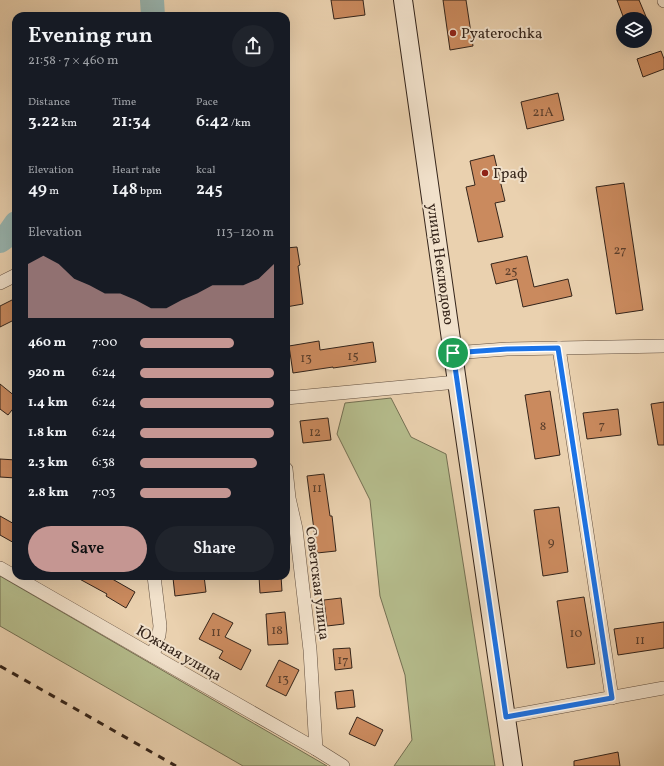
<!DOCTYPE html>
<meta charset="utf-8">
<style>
body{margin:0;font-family:Vollkorn,serif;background:#20242c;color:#f1f3f6;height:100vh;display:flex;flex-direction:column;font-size:15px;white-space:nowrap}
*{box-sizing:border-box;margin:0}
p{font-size:13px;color:#9ea1a6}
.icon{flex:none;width:22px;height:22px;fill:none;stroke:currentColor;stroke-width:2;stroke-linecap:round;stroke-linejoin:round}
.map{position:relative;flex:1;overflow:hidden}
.sheet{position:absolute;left:12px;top:12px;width:278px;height:568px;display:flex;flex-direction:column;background:#171b24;border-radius:12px;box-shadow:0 4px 16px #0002}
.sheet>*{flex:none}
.controls{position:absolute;left:616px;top:12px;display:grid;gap:8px}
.controls a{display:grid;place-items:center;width:36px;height:36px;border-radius:50%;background:#171b24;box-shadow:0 4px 16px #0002;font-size:20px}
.pin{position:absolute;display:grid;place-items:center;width:34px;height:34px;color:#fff;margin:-17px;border:2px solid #fff;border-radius:50%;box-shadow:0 1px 4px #0007}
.round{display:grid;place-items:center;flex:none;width:42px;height:42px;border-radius:21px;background:#20242c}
.headline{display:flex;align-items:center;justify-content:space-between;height:68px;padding:0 16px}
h1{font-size:22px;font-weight:600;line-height:30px}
.figures{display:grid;grid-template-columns:repeat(3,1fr);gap:6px;height:68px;padding:4px 16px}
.figures div{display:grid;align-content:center}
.figures b{font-size:17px;font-weight:600}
.figures small{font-size:11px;font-weight:400}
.figures p{font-size:11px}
.chart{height:112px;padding:8px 16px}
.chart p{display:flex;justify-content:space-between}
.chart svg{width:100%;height:72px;margin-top:4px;fill:#c59692;opacity:.7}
.primary-button{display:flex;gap:8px;margin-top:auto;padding:8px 16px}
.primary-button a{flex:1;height:46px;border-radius:24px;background:#c59692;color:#111;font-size:16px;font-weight:600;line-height:46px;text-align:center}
.primary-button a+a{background:#20242c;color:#f1f3f6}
ul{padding:0 16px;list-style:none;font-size:13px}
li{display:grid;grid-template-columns:64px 48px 1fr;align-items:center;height:30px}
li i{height:10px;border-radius:5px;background:#c59692}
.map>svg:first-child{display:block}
.green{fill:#b5bc8c;stroke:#747053}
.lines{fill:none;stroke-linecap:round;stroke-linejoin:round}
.river{stroke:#99b6b1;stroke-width:24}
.building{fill:#ca8a5e;stroke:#34241a}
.street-casing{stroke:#624f3f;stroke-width:14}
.secondary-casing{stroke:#34241a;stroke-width:20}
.street{stroke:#f1e1cb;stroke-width:13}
.secondary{stroke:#f1e1cb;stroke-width:18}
.rail{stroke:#34241a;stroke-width:3;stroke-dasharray:7 7;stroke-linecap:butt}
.route-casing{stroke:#fff;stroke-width:8}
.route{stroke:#1a73e8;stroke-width:5}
.poi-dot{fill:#8f2418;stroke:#f1e1cb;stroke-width:1.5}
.labels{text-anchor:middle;stroke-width:4;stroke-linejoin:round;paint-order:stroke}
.number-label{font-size:13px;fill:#5a3e2b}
.poi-label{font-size:15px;fill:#34241a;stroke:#f1e1cb;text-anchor:start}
.street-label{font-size:15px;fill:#34241a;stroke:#f1e1cb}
</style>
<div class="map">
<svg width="664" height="766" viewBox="0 0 664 766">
<rect width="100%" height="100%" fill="#ead1af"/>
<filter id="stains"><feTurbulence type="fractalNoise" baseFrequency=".005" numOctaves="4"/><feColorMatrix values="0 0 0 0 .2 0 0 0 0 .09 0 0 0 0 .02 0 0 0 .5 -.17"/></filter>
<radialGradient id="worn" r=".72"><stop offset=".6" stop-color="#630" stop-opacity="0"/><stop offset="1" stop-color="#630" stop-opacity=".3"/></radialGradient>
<!-- green -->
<g class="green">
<polygon points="391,398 411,437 446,454 495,766 394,766 412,740 405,675 380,596 370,500 337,434 345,403"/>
<polygon points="0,576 327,766 243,766 0,626"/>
</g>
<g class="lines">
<!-- river -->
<g class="river">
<polyline points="152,0 153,16"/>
<polyline points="0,241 7,236 16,223"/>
</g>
</g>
<!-- building -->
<g class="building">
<polygon points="331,0 363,0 365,15 334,19"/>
<polygon points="443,0 466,0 473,46 450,50"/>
<polygon points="617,0 639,0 647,19 624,19"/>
<polygon points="661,51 664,59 664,69 643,77 637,59"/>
<polygon points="558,93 564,120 527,129 521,102"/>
<polygon points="494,155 505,201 495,203 503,237 478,242 466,187 475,185 470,161"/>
<polygon points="624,183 643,310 616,314 596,187"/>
<polygon points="297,247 300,265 298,266 303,304 286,307 286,248"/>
<polygon points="527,256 534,287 568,279 572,296 523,307 517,279 496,284 491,264"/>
<polygon points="16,298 16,319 0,327 0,306"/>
<polygon points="319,341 320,350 373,342 376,362 333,368 333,367 293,373 289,346"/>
<polygon points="0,384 16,397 16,405 8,415 0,409"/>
<polygon points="550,391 560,455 535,459 525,395"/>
<polygon points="664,402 664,445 658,445 651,404"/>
<polygon points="618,409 621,435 587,439 583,413"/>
<polygon points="328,418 331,440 303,443 300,421"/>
<polygon points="0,459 16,460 16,478 0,477"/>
<polygon points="324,474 330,516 332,516 336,551 317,553 307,476"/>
<polygon points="559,507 568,572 543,576 534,510"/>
<polygon points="0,516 16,525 16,544 0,535"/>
<polygon points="74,576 107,576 135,592 126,608 106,596 107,594"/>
<polygon points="184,576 204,576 206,592 175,596 173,578"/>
<polygon points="259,576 281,576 282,591 260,593"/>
<polygon points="584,597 595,664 567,668 557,601"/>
<polygon points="341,598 344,624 327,626 324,600"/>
<polygon points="285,612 288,644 268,645 266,614"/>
<polygon points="213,613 233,623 225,637 251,650 241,670 219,658 223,651 199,639"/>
<polygon points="664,622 664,648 618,655 614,629"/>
<polygon points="350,648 352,668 335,670 333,649"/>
<polygon points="279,660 299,670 286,696 266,686"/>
<polygon points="353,690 355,707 337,709 335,692"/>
<polygon points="357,717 383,730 375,746 349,734"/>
<polygon points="618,752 620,766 574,766 574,761"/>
</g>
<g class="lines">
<defs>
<g id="street">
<polyline points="664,0 664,1"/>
<polyline points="0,283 16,275"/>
<polyline points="559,348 612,698"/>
<polyline points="453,353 507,349 664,346"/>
<polyline points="286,398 457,382"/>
<polyline points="286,469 289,498 296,529 310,650 316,749"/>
<polyline points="0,568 153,656 316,749 343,766"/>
<polyline points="153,656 159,635 160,626 154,576"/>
<polyline points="505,717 664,688"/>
</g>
<polyline id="secondary" points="403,0 457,382 513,766"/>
</defs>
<!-- street casing -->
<use href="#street" class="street-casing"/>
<!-- secondary casing -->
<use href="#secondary" class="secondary-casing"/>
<!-- street -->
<use href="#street" class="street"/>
<!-- secondary -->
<use href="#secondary" class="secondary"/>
<!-- rail -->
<polyline class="rail" points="0,666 176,766"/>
</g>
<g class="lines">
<defs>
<polygon id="route" points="558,348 612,698 506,717 453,353 507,349"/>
</defs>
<!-- route casing -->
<use href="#route" class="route-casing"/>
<!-- route -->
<use href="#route" class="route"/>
</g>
<!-- markers -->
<g class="poi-dot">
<circle cx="453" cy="33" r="4"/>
<circle cx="485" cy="173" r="4"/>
</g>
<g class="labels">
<!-- number labels -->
<g class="number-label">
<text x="543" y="116">21А</text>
<text x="620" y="254">27</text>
<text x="511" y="275">25</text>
<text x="353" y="360">15</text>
<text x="306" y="362">13</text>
<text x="602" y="429">7</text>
<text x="543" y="430">8</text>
<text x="315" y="436">12</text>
<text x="317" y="492">11</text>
<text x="551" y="546">9</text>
<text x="277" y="634">18</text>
<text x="216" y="636">11</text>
<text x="576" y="637">10</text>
<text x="640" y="644">11</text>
<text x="343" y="664">17</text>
<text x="283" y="683">13</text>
</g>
<!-- poi labels -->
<g class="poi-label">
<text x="461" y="38">Pyaterochka</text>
<text x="493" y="178">Граф</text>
</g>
<!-- street labels -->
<g class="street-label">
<text transform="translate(441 264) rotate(82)" y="5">улица Неклюдово</text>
<text transform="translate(318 583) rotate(83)" y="5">Советская улица</text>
<text transform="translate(179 653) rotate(30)" y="5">Южная улица</text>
</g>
</g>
<rect width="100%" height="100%" filter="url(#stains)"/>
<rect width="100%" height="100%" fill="url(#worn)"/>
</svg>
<div class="controls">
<a><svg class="icon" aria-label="layers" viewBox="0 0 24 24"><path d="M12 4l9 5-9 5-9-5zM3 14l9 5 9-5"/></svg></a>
</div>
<div class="pin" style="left:453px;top:353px;background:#1e9e55"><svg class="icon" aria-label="arrive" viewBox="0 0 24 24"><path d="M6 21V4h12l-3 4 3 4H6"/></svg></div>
<section class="sheet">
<div class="headline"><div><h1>Evening run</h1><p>21:58 · 7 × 460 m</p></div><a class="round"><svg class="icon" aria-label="share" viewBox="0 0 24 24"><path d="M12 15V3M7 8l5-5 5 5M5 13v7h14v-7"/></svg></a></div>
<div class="figures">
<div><p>Distance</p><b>3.22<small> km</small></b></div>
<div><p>Time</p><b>21:34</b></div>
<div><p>Pace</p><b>6:42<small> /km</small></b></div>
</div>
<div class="figures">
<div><p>Elevation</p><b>49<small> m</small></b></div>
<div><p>Heart rate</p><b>148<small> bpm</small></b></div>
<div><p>kcal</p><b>245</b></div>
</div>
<div class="chart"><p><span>Elevation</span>113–120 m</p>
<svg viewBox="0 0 160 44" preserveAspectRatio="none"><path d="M0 44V11L10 6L20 11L30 20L40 24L50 29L60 29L70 33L80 38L90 38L100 33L110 29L120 24L130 24L140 24L150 20L160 11V44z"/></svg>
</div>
<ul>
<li><b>460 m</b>7:00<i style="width:70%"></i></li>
<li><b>920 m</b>6:24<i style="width:100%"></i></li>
<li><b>1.4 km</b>6:24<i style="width:100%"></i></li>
<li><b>1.8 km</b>6:24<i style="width:100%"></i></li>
<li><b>2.3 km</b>6:38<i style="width:87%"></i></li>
<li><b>2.8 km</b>7:03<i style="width:68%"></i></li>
</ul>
<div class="primary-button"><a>Save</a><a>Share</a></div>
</section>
</div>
